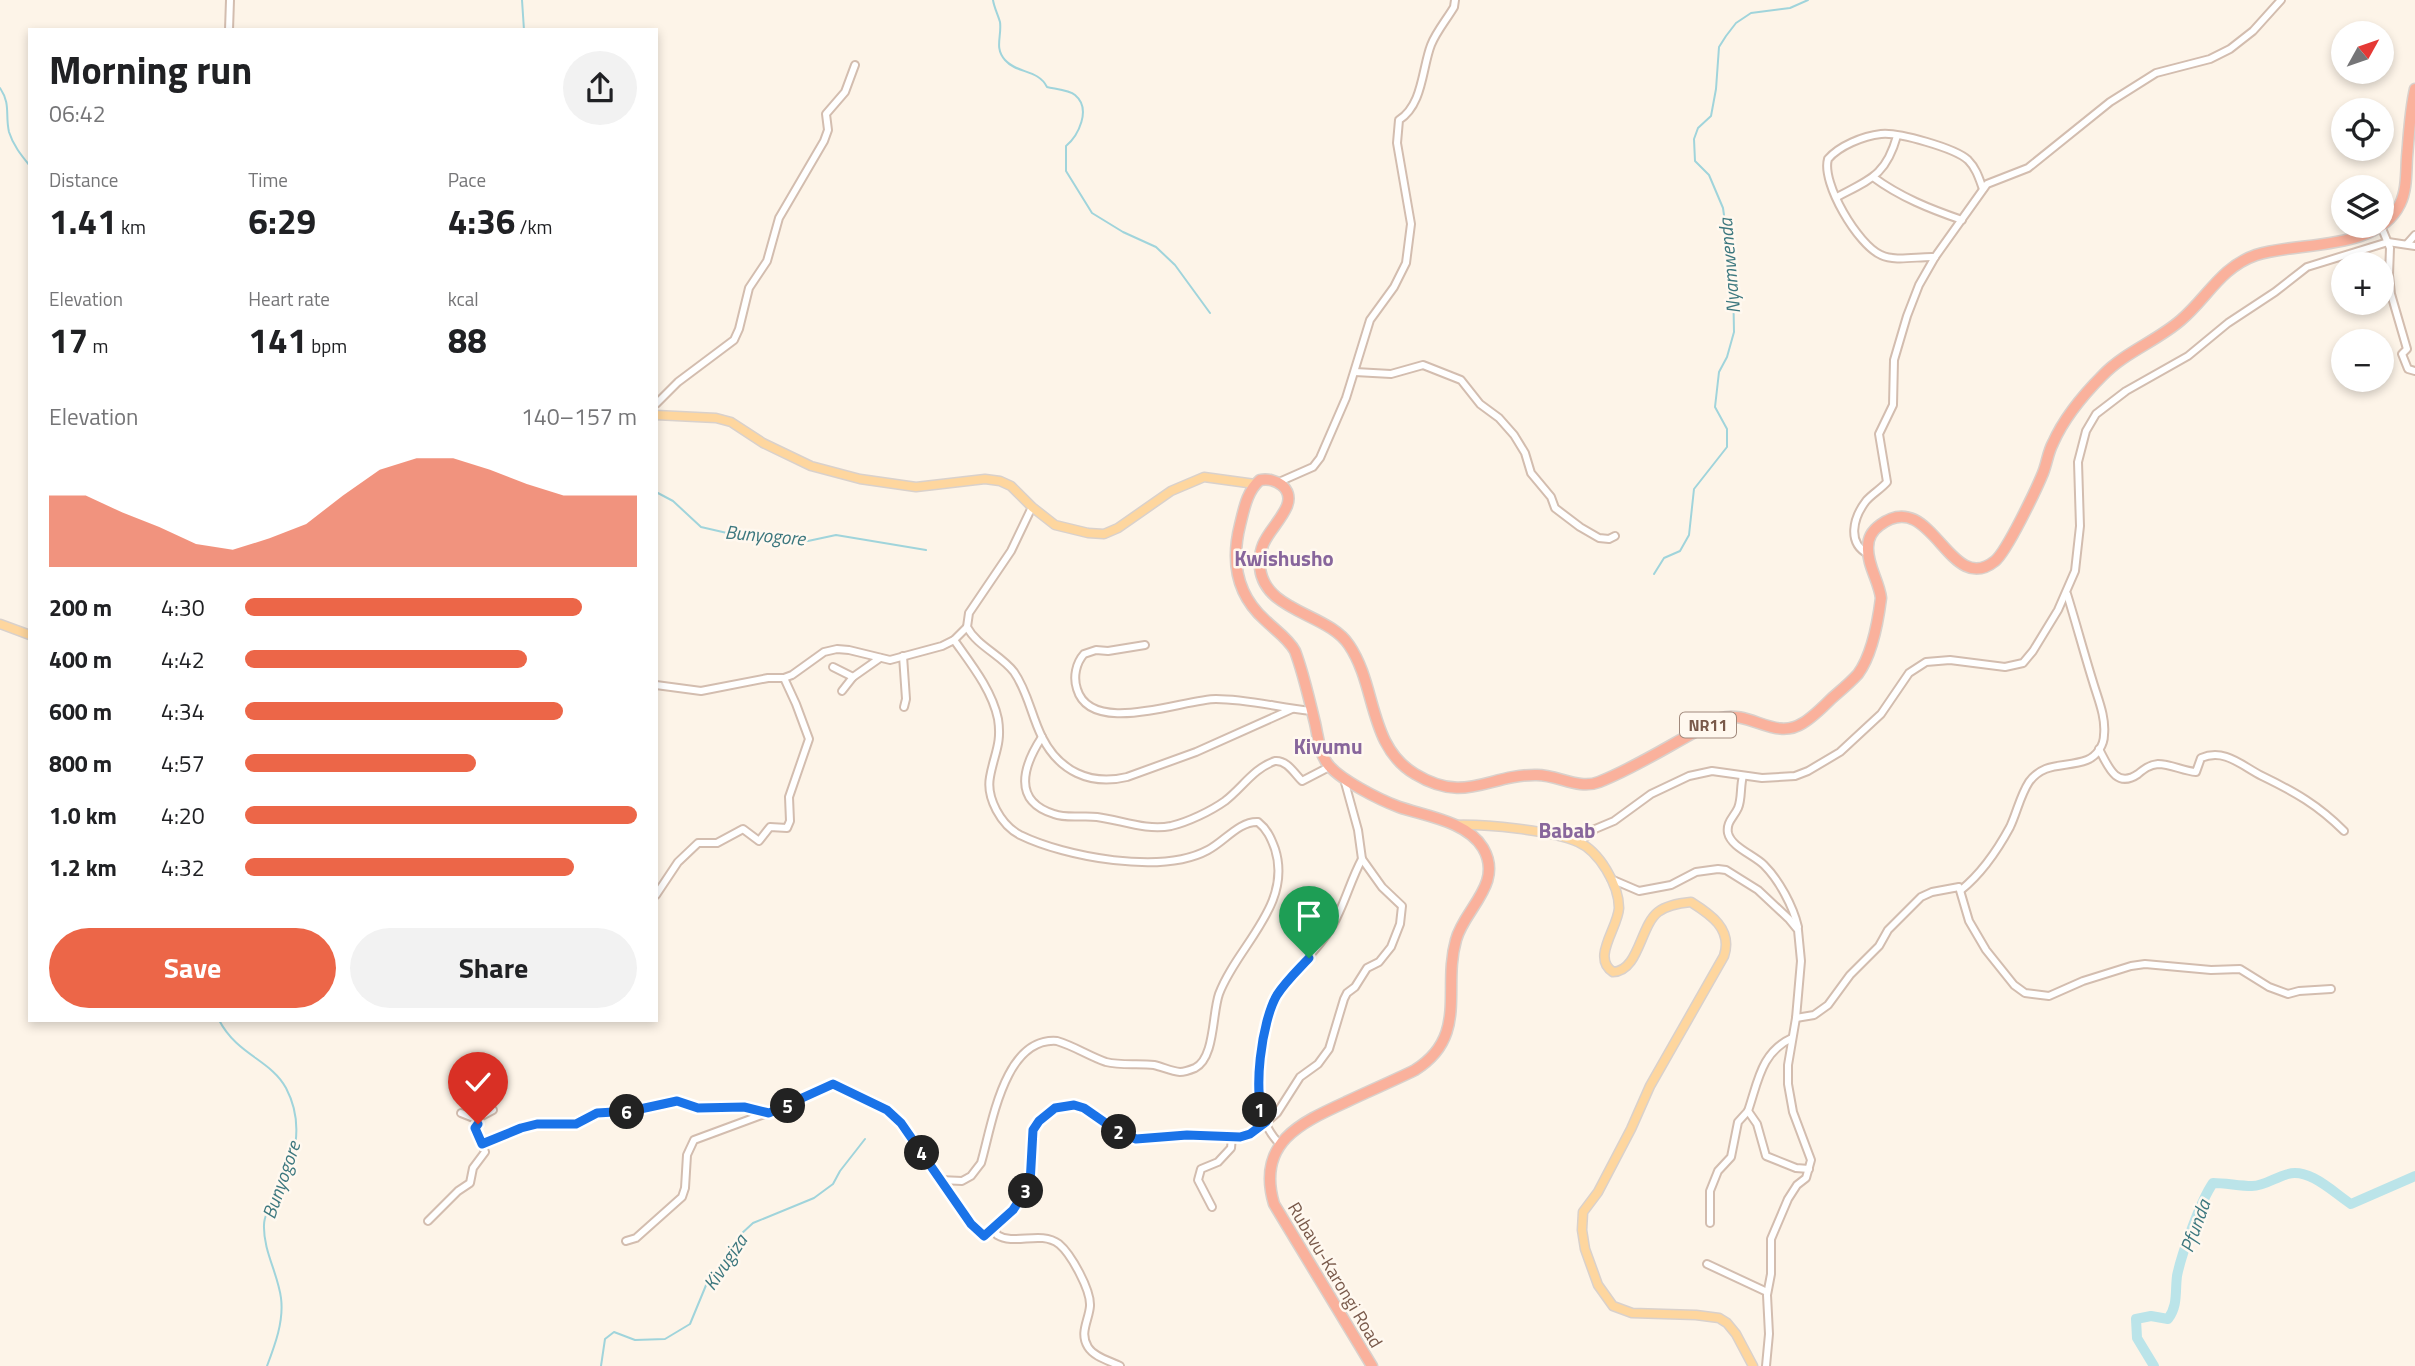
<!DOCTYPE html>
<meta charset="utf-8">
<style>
body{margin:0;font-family:"Titillium Web",sans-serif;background:#f2f2f2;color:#202124;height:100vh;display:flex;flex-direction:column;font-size:26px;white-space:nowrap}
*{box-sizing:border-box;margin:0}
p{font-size:23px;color:#757577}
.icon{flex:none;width:38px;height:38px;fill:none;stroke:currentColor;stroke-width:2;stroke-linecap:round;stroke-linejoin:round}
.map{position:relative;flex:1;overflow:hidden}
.side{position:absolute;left:28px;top:28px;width:630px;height:994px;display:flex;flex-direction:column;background:#fff;border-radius:0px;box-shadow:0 4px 10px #0003}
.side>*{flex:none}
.needle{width:46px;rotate:50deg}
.tools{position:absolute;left:2331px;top:21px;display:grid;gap:14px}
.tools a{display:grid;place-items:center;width:63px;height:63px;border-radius:50%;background:#fff;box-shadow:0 4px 10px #0003;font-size:35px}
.pin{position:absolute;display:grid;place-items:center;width:60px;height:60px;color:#fff;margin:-72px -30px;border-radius:50% 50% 50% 0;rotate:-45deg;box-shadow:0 0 7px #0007}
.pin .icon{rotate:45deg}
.km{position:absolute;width:35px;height:35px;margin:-18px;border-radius:50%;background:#222;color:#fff;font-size:19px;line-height:35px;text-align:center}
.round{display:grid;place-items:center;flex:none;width:74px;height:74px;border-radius:37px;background:#f2f2f2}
.overview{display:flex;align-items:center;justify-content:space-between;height:119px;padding:0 21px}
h1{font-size:38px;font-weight:700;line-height:52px}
.metrics{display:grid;grid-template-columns:repeat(3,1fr);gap:10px;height:119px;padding:7px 21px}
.metrics div{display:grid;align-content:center}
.metrics b{font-size:35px;font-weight:700}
.metrics small{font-size:19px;font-weight:400}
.metrics p{font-size:19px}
.chart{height:196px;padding:14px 21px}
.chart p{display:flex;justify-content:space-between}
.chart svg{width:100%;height:126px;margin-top:7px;fill:#ec6648;opacity:.7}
.cta{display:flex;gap:14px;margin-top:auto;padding:14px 21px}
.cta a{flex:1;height:80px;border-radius:42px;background:#ec6648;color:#fff;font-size:28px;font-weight:700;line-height:80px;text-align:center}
.cta a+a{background:#f2f2f2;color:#202124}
ul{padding:0 21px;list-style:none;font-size:23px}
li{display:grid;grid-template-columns:112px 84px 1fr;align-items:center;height:52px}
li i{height:18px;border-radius:9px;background:#ec6648}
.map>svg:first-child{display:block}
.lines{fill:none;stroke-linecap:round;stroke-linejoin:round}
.stream{stroke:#a0d4db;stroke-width:2}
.river{stroke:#bbe4e9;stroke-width:10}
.minor-casing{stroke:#d3bdaf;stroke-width:10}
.major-casing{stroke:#d9d1cc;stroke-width:11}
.highway-casing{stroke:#d9d1cc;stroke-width:13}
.minor{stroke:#fff;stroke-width:6}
.major{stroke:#fed69e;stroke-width:8}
.highway{stroke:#fab19c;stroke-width:10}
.route-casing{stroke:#fff;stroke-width:14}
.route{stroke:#1a73e8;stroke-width:9}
.labels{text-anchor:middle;stroke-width:5;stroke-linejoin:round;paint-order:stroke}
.shield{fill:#fff8ef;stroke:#a1897c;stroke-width:2}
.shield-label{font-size:16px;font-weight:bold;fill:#79594a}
.street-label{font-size:18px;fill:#79594a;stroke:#fff8ef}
.water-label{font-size:19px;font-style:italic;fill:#3c777e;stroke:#fff8ef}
.quarter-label{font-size:21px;font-weight:bold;fill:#88669c;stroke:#fff8ef}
</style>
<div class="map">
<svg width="2415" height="1366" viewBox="0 0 2415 1366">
<rect width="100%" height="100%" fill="#fdf4e8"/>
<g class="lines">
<!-- stream -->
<g class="stream">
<polyline points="522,0 524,30"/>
<path d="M993,0C994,7 998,15 1000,22C1002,36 994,48 1005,60C1017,74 1038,69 1047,87C1055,89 1069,90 1075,95C1092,109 1078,136 1066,146V171L1092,213L1123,232L1156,247L1175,265L1210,313"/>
<path d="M0,88C11,104 5,115 9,132C13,145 21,155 30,166"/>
<polyline points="656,492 673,501 701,527 727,533 783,540 808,541 836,535 926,550"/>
<polyline points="1654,574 1664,558 1680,551 1689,535 1694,489 1727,447 1727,429 1715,407 1719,372 1727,357 1734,332 1733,279 1723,208 1709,175 1695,161 1694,139 1698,128 1711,116 1716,89 1719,47 1726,36 1736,23 1751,13 1790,8 1808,0"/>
<path d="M219,1020C237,1055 271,1060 286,1088C304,1122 296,1159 279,1191C274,1201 264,1213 264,1225C263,1250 278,1274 281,1298C284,1321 275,1345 267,1366"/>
<polyline points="601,1366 605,1339 614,1332 635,1340 665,1339 690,1324 709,1278 727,1263 740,1235 753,1223 814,1198 833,1184 840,1171 865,1139"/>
</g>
<!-- river -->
<path class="river" d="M2154,1366L2137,1338L2136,1319L2151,1316L2168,1319C2178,1306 2175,1292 2177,1276C2181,1255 2201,1200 2213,1183C2226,1183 2239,1186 2252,1186C2265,1186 2275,1177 2288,1174C2310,1168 2334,1193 2351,1204L2415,1176"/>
<defs>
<g id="minor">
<polyline points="229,30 230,0"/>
<path d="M1873,177C1900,197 1930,209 1962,220"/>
<path d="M1837,197C1871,179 1886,175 1897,136"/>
<polyline points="2381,226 2390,248 2389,275 2391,294 2407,349 2402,354 2408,369 2415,371"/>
<polyline points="2407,244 2415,235"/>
<path d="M1935,257C1919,256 1895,262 1881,255C1858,245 1821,183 1828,159C1839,146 1863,136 1881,134C1898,132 1955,148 1968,160C1976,168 1979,178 1983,189"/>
<polyline points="1355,372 1391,374 1423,365 1461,380 1480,404 1499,418 1514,435 1525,453 1531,473 1551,497 1555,508 1580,527 1599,538 1609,539 1615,536"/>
<polyline points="656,404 678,382 734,340 739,329 749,288 767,261 779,218 824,141 828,130 826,114 845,92 855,65"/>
<path d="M1279,482L1313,467L1320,458L1346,398L1370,320L1394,287L1406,263L1411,224L1397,143L1399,120C1423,105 1422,68 1431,45C1436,32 1447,19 1454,7L1455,0"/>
<path d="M1032,507L1011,551L969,613L967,627C977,646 1001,655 1014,672C1028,692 1031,715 1042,737C1059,771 1090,786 1127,777L1196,752L1292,709"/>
<path d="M1868,554C1847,543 1853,518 1866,501C1872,494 1881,489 1887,482L1879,434L1893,405L1894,360L1907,316L1919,285L1935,257L1987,184L2028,168L2110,102L2156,73L2210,59L2230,49L2253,31L2281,0"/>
<path d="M1145,645L1108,651L1096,650L1084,654C1076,663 1073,677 1077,689C1091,737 1184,699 1216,699C1248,699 1280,708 1312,711"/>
<polyline points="903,656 906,699 904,707"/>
<polyline points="833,667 853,677"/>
<polyline points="656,685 701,691 768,678 784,678 792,675 824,652 837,649 849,650 890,660 942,646 954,640 967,627"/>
<polyline points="842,691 853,677 880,658"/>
<path d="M1042,737C1023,766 1012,801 1054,814C1067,819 1083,815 1097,817C1121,820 1146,831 1171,826C1188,822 1211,811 1225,801C1242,788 1254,768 1275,761C1287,760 1294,773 1302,781L1329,767"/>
<path d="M2099,749C2108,766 2116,789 2138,774C2144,769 2149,765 2158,764C2171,764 2183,771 2196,772L2201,758C2225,748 2242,766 2262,776C2295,792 2318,805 2344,831"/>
<path d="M1743,776C1740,786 1742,799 1738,808C1734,817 1726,822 1728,833C1731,847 1754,855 1764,865C1779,880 1793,906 1798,927"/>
<polyline points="1580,842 1595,829 1614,821 1651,794 1689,776 1712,771 1762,778 1795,776 1808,771 1840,752 1881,714 1909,673 1926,662 1950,660 2005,667 2023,663 2033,651 2058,610 2075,571 2080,526 2078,462 2086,431 2096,414 2126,391 2188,356 2228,323 2275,292 2307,267 2388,242 2415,246"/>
<polyline points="1611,879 1639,891 1671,885 1696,872 1718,869 1726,870 1758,890 1789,919 1798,930 1801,961 1796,1018 1788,1065 1788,1084 1793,1112 1811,1160 1806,1178 1797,1185 1788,1199 1771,1239 1771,1274 1767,1295 1769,1334 1766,1366"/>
<path d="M1961,890C1982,873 1997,851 2010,827C2017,812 2020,796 2029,782C2044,761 2066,768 2087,760C2097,756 2104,745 2104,735C2106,717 2098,699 2093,682C2084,653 2076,623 2067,594"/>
<polyline points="656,895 678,862 698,843 717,843 743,829 759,841 770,827 787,828 790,821 789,797 809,739 796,704 784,678"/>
<polyline points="1796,1018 1814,1015 1828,1005 1850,975 1879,946 1888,930 1921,897 1932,892 1959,887 1969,921 1986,950 2014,985 2025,993 2049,996 2083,981 2131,966 2145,964 2211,970 2240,969 2269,987 2288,994 2299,991 2331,989"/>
<path d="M1792,1038C1761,1052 1758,1082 1748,1111L1757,1124L1766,1156L1796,1168L1809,1169"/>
<polyline points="461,1113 476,1119 478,1125 475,1128 482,1144"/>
<polyline points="476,1119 493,1110"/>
<path d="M1280,1144C1271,1136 1262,1119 1259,1106C1255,1079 1263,1019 1277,995C1292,971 1316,953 1331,928C1344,907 1350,881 1362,859"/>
<path d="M940,1180L962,1181L971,1176L981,1163C992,1125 1004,1037 1057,1041C1074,1046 1089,1056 1106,1062C1122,1066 1138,1063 1154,1065C1163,1067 1171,1071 1180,1072C1185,1072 1190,1070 1195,1068C1215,1058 1212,1014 1219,994C1237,946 1293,905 1275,849C1271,838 1267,829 1258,822C1239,821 1224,842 1208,850C1162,875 1065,857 1020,835C1001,825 986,798 990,777C994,754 1002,744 998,719C992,690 971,664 954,640"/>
<polyline points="1212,1207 1198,1180 1201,1169 1218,1162 1231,1148 1232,1137"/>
<path d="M428,1221L458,1191L470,1183L473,1168L485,1152L482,1144L521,1128L537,1124H576L597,1113L630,1111L677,1101L698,1108L744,1107L769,1113L833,1084L887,1110L901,1123L971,1225L981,1235L988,1233L995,1228L997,1235C1015,1246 1040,1230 1059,1244C1071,1254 1091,1290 1090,1306C1089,1320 1079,1333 1088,1347C1094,1357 1110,1361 1120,1366"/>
<polyline points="1710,1223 1710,1191 1718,1171 1731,1157 1738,1122 1748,1111"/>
<polyline points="995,1228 1020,1201 1030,1183 1033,1130 1039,1121 1055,1108 1074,1105 1085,1108 1117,1131 1137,1139 1187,1135 1240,1137 1250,1134 1269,1120 1277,1113 1300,1077 1318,1064 1329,1049 1344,999 1347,993 1355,987 1367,968 1379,962 1391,947 1400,924 1402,906 1382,887 1362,859 1358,830 1344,779"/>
<polyline points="626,1241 636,1238 682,1197 685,1188 687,1155 694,1140 767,1113"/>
<polyline points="1707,1264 1767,1292"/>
</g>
<g id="major">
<polyline points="656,415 716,418 731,422 763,443 811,466 860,479 916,487 985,479 1000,481 1011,486 1032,507 1055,525 1088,533 1104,534 1118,528 1171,491 1204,477 1255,484"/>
<polyline points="0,624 30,635"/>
<path d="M1455,825C1485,824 1551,830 1578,842C1599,851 1619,885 1619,908C1618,928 1591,958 1613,972C1639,971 1640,926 1658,912C1667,905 1680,903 1691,902C1710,914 1733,929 1724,956L1650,1086L1631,1129L1598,1192L1583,1212L1582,1230L1585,1249L1598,1285L1613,1306L1632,1313L1696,1315L1719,1318L1727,1323L1736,1334L1753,1366"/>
</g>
<path id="highway" d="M1372,1366L1274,1204C1256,1143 1300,1123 1346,1102C1369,1091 1393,1081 1415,1070C1469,1036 1442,989 1456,940C1464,909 1504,884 1483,848C1467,821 1425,816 1399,807C1380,800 1338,779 1327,763C1319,752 1318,736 1315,723C1309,699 1304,675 1295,651C1288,638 1275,630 1265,620C1236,594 1231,561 1240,525C1244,509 1247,491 1260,480C1275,477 1294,488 1287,506C1277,529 1257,538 1260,568C1265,612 1328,613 1349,645C1377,686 1368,746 1415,774C1466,805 1488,774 1537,775C1558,775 1579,790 1599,782C1632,769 1662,750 1693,733C1702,728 1711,721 1721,718C1750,710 1775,741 1803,723C1813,717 1822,708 1831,699C1840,691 1850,683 1858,674C1872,655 1878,622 1881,598C1879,581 1867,565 1868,547C1868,538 1873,530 1880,525C1932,486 1949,598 1995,561C2007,551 2036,490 2043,473C2047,463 2048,452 2053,443C2064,418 2084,394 2103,375C2125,352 2157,341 2181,320C2207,298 2221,267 2256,255C2299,241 2377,252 2400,204C2407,190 2406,172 2407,157C2409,134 2410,111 2415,89"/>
</defs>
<!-- minor casing -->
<use href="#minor" class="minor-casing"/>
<!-- major casing -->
<use href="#major" class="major-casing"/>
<!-- highway casing -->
<use href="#highway" class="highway-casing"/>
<!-- minor -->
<use href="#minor" class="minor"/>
<!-- major -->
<use href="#major" class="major"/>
<!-- highway -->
<use href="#highway" class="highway"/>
</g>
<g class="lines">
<defs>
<path id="route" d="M478,1124L475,1128L482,1144L521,1128L537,1124H576L597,1113L631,1111L677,1101L698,1108L744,1107L769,1113L833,1084L887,1110L901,1123L971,1224L984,1236L1013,1210L1030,1184L1033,1130L1039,1121L1055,1108L1074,1105L1084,1108L1117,1131L1136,1139L1187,1135L1240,1137L1250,1134L1266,1122C1251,1096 1262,1020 1277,995C1286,981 1298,970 1309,958"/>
</defs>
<!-- route casing -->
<use href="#route" class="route-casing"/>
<!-- route -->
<use href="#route" class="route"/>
</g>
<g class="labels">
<!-- shield labels -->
<rect class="shield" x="1680" y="712.5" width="56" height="25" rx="5"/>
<g class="shield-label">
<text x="1708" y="731">NR11</text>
</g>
<!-- street labels -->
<g class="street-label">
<text transform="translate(1335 1275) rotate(59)" y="6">Rubavu-Karongi Road</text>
</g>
<!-- water labels -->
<g class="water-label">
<text transform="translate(1729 266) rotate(-95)" y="7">Nyamwenda</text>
<text transform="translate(765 535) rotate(5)" y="7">Bunyogore</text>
<text transform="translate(281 1180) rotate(-71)" y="7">Bunyogore</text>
<text transform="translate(2195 1226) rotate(-70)" y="7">Pfunda</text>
<text transform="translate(725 1262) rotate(-56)" y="7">Kivugiza</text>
</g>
<!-- quarter labels -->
<g class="quarter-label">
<text x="1284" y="566">Kwishusho</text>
<text x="1328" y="754">Kivumu</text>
<text x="1567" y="838">Babab</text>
</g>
</g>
</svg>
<div class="tools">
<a><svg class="needle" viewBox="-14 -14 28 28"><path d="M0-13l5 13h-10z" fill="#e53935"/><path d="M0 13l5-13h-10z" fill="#757577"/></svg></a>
<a><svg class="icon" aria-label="locate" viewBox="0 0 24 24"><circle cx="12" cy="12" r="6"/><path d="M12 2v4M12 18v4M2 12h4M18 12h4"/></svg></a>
<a><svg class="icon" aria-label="layers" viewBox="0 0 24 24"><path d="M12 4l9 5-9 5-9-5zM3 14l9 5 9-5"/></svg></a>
<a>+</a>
<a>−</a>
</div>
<div class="pin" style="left:1309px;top:958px;background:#1e9e55"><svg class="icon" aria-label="arrive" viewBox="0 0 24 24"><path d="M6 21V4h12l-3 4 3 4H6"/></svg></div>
<div class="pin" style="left:478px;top:1124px;background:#d93025"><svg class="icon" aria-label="check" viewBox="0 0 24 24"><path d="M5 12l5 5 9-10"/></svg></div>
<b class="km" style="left:1260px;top:1110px">1</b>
<b class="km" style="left:1119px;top:1132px">2</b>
<b class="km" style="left:1026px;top:1191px">3</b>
<b class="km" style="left:922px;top:1153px">4</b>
<b class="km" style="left:788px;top:1106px">5</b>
<b class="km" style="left:627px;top:1112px">6</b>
<section class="side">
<div class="overview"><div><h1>Morning run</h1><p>06:42</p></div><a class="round"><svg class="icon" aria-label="share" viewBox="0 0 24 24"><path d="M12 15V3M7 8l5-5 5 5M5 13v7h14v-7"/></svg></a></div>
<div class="metrics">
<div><p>Distance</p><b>1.41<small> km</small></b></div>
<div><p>Time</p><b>6:29</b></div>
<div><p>Pace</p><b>4:36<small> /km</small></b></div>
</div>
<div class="metrics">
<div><p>Elevation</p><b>17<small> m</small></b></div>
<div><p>Heart rate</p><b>141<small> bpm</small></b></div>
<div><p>kcal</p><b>88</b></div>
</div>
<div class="chart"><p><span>Elevation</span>140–157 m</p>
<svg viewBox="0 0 160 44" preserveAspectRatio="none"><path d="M0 44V19L10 19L20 25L30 30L40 36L50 38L60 34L70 29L80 19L90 10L100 6L110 6L120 10L130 15L140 19L150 19L160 19V44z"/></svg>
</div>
<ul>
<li><b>200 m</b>4:30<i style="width:86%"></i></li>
<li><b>400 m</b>4:42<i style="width:72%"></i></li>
<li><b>600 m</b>4:34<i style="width:81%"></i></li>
<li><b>800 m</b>4:57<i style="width:59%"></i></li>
<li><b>1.0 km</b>4:20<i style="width:100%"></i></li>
<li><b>1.2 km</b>4:32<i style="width:84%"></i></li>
</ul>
<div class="cta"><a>Save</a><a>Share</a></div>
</section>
</div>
